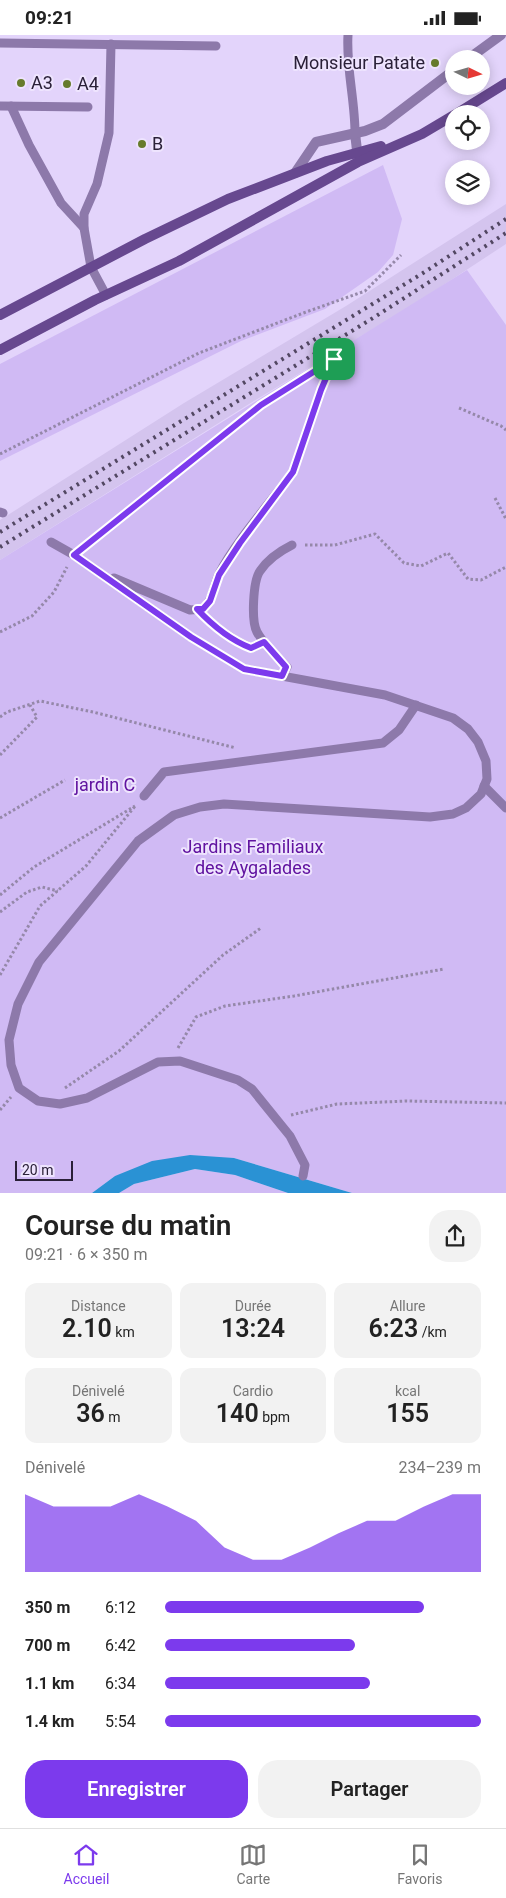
<!DOCTYPE html>
<html lang="fr">
<meta charset="utf-8">
<style>
body{margin:0;font-family:Roboto,sans-serif;background:#f2f2f2;color:#222;height:100vh;display:flex;flex-direction:column;font-size:19px;white-space:nowrap}
*{box-sizing:border-box;margin:0}
p{font-size:16px;color:#767676}
.icon{flex:none;width:28px;height:28px;fill:none;stroke:currentColor;stroke-width:2;stroke-linecap:round;stroke-linejoin:round}
.map{position:relative;height:1158px;overflow:hidden}
.details{display:flex;flex-direction:column;background:#fff;flex:1}
.details>*{flex:none}
.needle{width:32px;rotate:95deg}
.fabs{position:absolute;left:445px;top:15px;display:grid;gap:10px}
.fabs a{display:grid;place-items:center;width:45px;height:45px;border-radius:50%;background:#fff;box-shadow:0 2px 12px #0003;font-size:25px}
.scale{position:absolute;left:15px;bottom:12px;width:58px;box-sizing:border-box;padding-left:5px;border:2px solid #2a2038;border-top:0;font-size:14px;line-height:18px;white-space:nowrap;color:#2a2038;-webkit-text-stroke:4px #eee4fe;paint-order:stroke}
.pin{position:absolute;display:grid;place-items:center;width:42px;height:42px;color:#fff;margin:-21px;border-radius:10px;box-shadow:0 2px 8px #0006}
.round{display:grid;place-items:center;flex:none;width:52px;height:52px;border-radius:20px;background:#f2f2f2}
.head{display:flex;align-items:center;justify-content:space-between;height:85px;padding:0 25px}
h1{font-size:28px;font-weight:600;line-height:38px}
.figures{display:grid;grid-template-columns:repeat(3,1fr);gap:8px;height:85px;padding:5px 25px}
.figures div{display:grid;align-content:center;border-radius:12px;background:#f2f2f2;text-align:center}
.figures b{font-size:25px;font-weight:600}
.figures small{font-size:14px;font-weight:400}
.figures p{font-size:14px}
.chart{height:140px;padding:10px 25px}
.chart p{display:flex;justify-content:space-between}
.chart svg{width:100%;height:90px;margin-top:5px;fill:#7c3aed;opacity:.7}
.action{display:flex;gap:10px;margin-top:auto;padding:10px 25px}
.action a{flex:1;height:58px;border-radius:20px;background:#7c3aed;color:#fff;font-size:20px;font-weight:600;line-height:58px;text-align:center}
.action a+a{background:#f2f2f2;color:#222}
ul{padding:0 25px;list-style:none;font-size:16px}
li{display:grid;grid-template-columns:80px 60px 1fr;align-items:center;height:38px}
li i{height:12px;border-radius:6px;background:#7c3aed}
.status{display:flex;justify-content:space-between;align-items:center;height:35px;padding:0 25px;background:#fff;direction:ltr}
.status svg{height:14px;fill:currentColor}
.dock{display:flex;justify-content:space-around;align-items:center;height:70px;border-top:1px solid #e0e0e0;background:#fff;font-size:14px;color:#767676}
.dock a{display:grid;justify-items:center;gap:2px}
.dock .current{color:#7c3aed}
.map>svg:first-child{display:block}
.built{fill:#d4c4ee}
.green{fill:#d0baf4}
.water{fill:#2a92d4}
.lines{fill:none;stroke-linecap:round;stroke-linejoin:round}
.path{stroke:#9588a9;stroke-width:3;stroke-dasharray:2.5 2.5;stroke-linecap:butt}
.service{stroke:#8d79aa;stroke-width:9}
.minor{stroke:#8d79aa;stroke-width:10}
.secondary{stroke:#67488f;stroke-width:10}
.rail{stroke:#524762;stroke-width:4;stroke-dasharray:2.5 5;stroke-linecap:butt}
.route-casing{stroke:#fff;stroke-width:10}
.route{stroke:#7c3aed;stroke-width:6}
.poi-dot{fill:#677b2c;stroke:#eee4fe;stroke-width:2}
.labels{text-anchor:middle;stroke-width:4;stroke-linejoin:round;paint-order:stroke}
.poi-label{font-size:18px;fill:#2a2038;stroke:#eee4fe;text-anchor:start}
.park-label{font-size:18px;fill:#6114a0;stroke:#eee4fe}
</style>
<div class="status"><b>09:21</b><svg viewBox="0 0 49 12"><path d="M0 12V9h3v3zM5 12V6h3v6zM10 12V3h3v9zM15 12V0h3v12zM26 1h20v11H26zM47 4h2v5h-2z"/></svg></div>
<div class="map">
<svg width="506" height="1158" viewBox="0 0 506 1158">
<rect width="100%" height="100%" fill="#e3d4fb"/>
<!-- built -->
<polygon class="built" points="506,169 506,209 419,266 249,369 0,525 0,485 184,368 346,271"/>
<!-- green -->
<g class="green">
<polygon points="383,130 402,184 393,220 378,237 325,274 241,306 0,426 0,329"/>
<polygon points="467,235 506,290 506,1158 352,1158 234,1123 115,1141 92,1158 0,1158 0,525"/>
<polygon points="195,1134 235,1140 288,1158 119,1158 134,1149"/>
</g>
<!-- water -->
<polygon class="water" points="190,1120 234,1123 352,1158 288,1158 235,1140 195,1134 134,1149 119,1158 92,1158 115,1141 152,1126"/>
<g class="lines">
<!-- path -->
<g class="path">
<polyline points="459,373 501,391 506,395"/>
<polyline points="0,419 199,318 306,277 365,256 401,220"/>
<polyline points="495,463 506,484"/>
<polyline points="305,510 335,510 375,499 404,528 421,531 448,518 468,544 481,545 506,532"/>
<polyline points="84,512 261,371 334,324 321,355 297,425"/>
<polyline points="0,597 32,581 54,557 67,532"/>
<polyline points="0,682 7,677 40,666 93,677 236,713"/>
<polyline points="0,720 37,682 30,670"/>
<polyline points="0,783 65,745"/>
<polyline points="0,860 34,832 135,771"/>
<polyline points="0,877 27,857 42,852 58,856"/>
<polyline points="0,940 40,871 86,831 136,770"/>
<polyline points="178,1013 196,982 225,971 294,961 444,934"/>
<polyline points="65,1053 119,1016 223,920 261,893"/>
<polyline points="0,1075 11,1062"/>
<polyline points="291,1080 337,1069 407,1066 506,1068"/>
</g>
<!-- service -->
<g class="service">
<path d="M348,0C346,33 355,65 355,98"/>
<polyline points="0,8 216,11"/>
<polyline points="0,71 88,72"/>
<polyline points="11,71 29,110 61,168 84,193"/>
<polyline points="106,260 91,232 84,193 84,179 97,149 109,98 111,9"/>
<polyline points="0,477 3,478"/>
<polyline points="51,507 74,520 191,602 244,634 385,660 453,683 468,694 478,707 486,726 487,744 481,759 466,773 453,779 430,782 224,769 200,772 174,780 138,806 39,927 18,969 9,1005 11,1030 19,1053 38,1066 60,1069 87,1063 158,1027 180,1026 238,1045 252,1054 290,1101 305,1130 303,1141"/>
<path d="M114,543L190,575L203,574C214,563 213,552 219,539C236,506 270,468 293,437"/>
<path d="M197,574C213,591 230,604 251,613L264,607"/>
<path d="M282,641L287,632C276,621 264,610 257,597C251,586 253,546 260,536C268,524 280,516 292,510"/>
<polyline points="484,751 506,773"/>
<polyline points="144,761 164,737 383,708 399,695 416,670"/>
</g>
<!-- minor -->
<g class="minor">
<polyline points="468,24 501,0"/>
<polyline points="355,98 358,124"/>
<polyline points="295,138 316,107 365,96 383,89 454,35"/>
</g>
<!-- secondary -->
<g class="secondary">
<polyline points="456,79 506,48"/>
<polyline points="0,280 145,204 228,164 327,126 381,111"/>
<polyline points="0,315 95,265 179,226 358,127 422,99 454,80"/>
</g>
<!-- rail -->
<g class="rail">
<polyline points="0,497 423,238 506,184"/>
<polyline points="0,512 373,283 506,198"/>
</g>
</g>
<g class="lines">
<defs>
<path id="route" d="M334,324L321,355L293,437L240,508L219,540L210,566L203,574H197C213,591 230,605 251,613L264,607L286,632L282,641L244,634L191,602L74,520L261,370Z"/>
</defs>
<!-- route casing -->
<use href="#route" class="route-casing"/>
<!-- route -->
<use href="#route" class="route"/>
</g>
<!-- markers -->
<g class="poi-dot">
<circle cx="435" cy="28" r="5"/>
<circle cx="21" cy="48" r="5"/>
<circle cx="67" cy="49" r="5"/>
<circle cx="142" cy="109" r="5"/>
</g>
<g class="labels">
<!-- poi labels -->
<g class="poi-label">
<text x="425" y="34" text-anchor="end">Monsieur Patate</text>
<text x="31" y="54">A3</text>
<text x="77" y="55">A4</text>
<text x="152" y="115">B</text>
</g>
<!-- park labels -->
<g class="park-label">
<text x="105" y="756">jardin C</text>
<text x="253" y="818">Jardins Familiaux<tspan x="253" dy="21">des Aygalades</tspan></text>
</g>
</g>
</svg>
<div class="fabs">
<a><svg class="needle" viewBox="-14 -14 28 28"><path d="M0-13l5 13h-10z" fill="#e53935"/><path d="M0 13l5-13h-10z" fill="#767676"/></svg></a>
<a><svg class="icon" aria-label="locate" viewBox="0 0 24 24"><circle cx="12" cy="12" r="6"/><path d="M12 2v4M12 18v4M2 12h4M18 12h4"/></svg></a>
<a><svg class="icon" aria-label="layers" viewBox="0 0 24 24"><path d="M12 4l9 5-9 5-9-5zM3 14l9 5 9-5"/></svg></a>
</div>
<div class="scale">20 m</div>
<div class="pin" style="left:334px;top:324px;background:#1e9e55"><svg class="icon" aria-label="arrive" viewBox="0 0 24 24"><path d="M6 21V4h12l-3 4 3 4H6"/></svg></div>
</div>
<section class="details">
<div class="head"><div><h1>Course du matin</h1><p>09:21 · 6 × 350 m</p></div><a class="round"><svg class="icon" aria-label="share" viewBox="0 0 24 24"><path d="M12 15V3M7 8l5-5 5 5M5 13v7h14v-7"/></svg></a></div>
<div class="figures">
<div><p>Distance</p><b>2.10<small> km</small></b></div>
<div><p>Durée</p><b>13:24</b></div>
<div><p>Allure</p><b>6:23<small> /km</small></b></div>
</div>
<div class="figures">
<div><p>Dénivelé</p><b>36<small> m</small></b></div>
<div><p>Cardio</p><b>140<small> bpm</small></b></div>
<div><p>kcal</p><b>155</b></div>
</div>
<div class="chart"><p><span>Dénivelé</span>234–239 m</p>
<svg viewBox="0 0 160 44" preserveAspectRatio="none"><path d="M0 44V6L10 12L20 12L30 12L40 6L50 12L60 19L70 32L80 38L90 38L100 32L110 25L120 19L130 19L140 12L150 6L160 6V44z"/></svg>
</div>
<ul>
<li><b>350 m</b>6:12<i style="width:82%"></i></li>
<li><b>700 m</b>6:42<i style="width:60%"></i></li>
<li><b>1.1 km</b>6:34<i style="width:65%"></i></li>
<li><b>1.4 km</b>5:54<i style="width:100%"></i></li>
</ul>
<div class="action"><a>Enregistrer</a><a>Partager</a></div>
</section>
<nav class="dock">
<a class="current"><svg class="icon" aria-label="home" viewBox="0 0 24 24"><path d="M3 11l9-7 9 7M6 9v11h12V9"/></svg>Accueil</a>
<a><svg class="icon" aria-label="map" viewBox="0 0 24 24"><path d="M3 6l6-2 6 2 6-2v14l-6 2-6-2-6 2zM9 4v14M15 6v14"/></svg>Carte</a>
<a><svg class="icon" aria-label="saved" viewBox="0 0 24 24"><path d="M7 4h10v16l-5-4-5 4z"/></svg>Favoris</a>
</nav>
